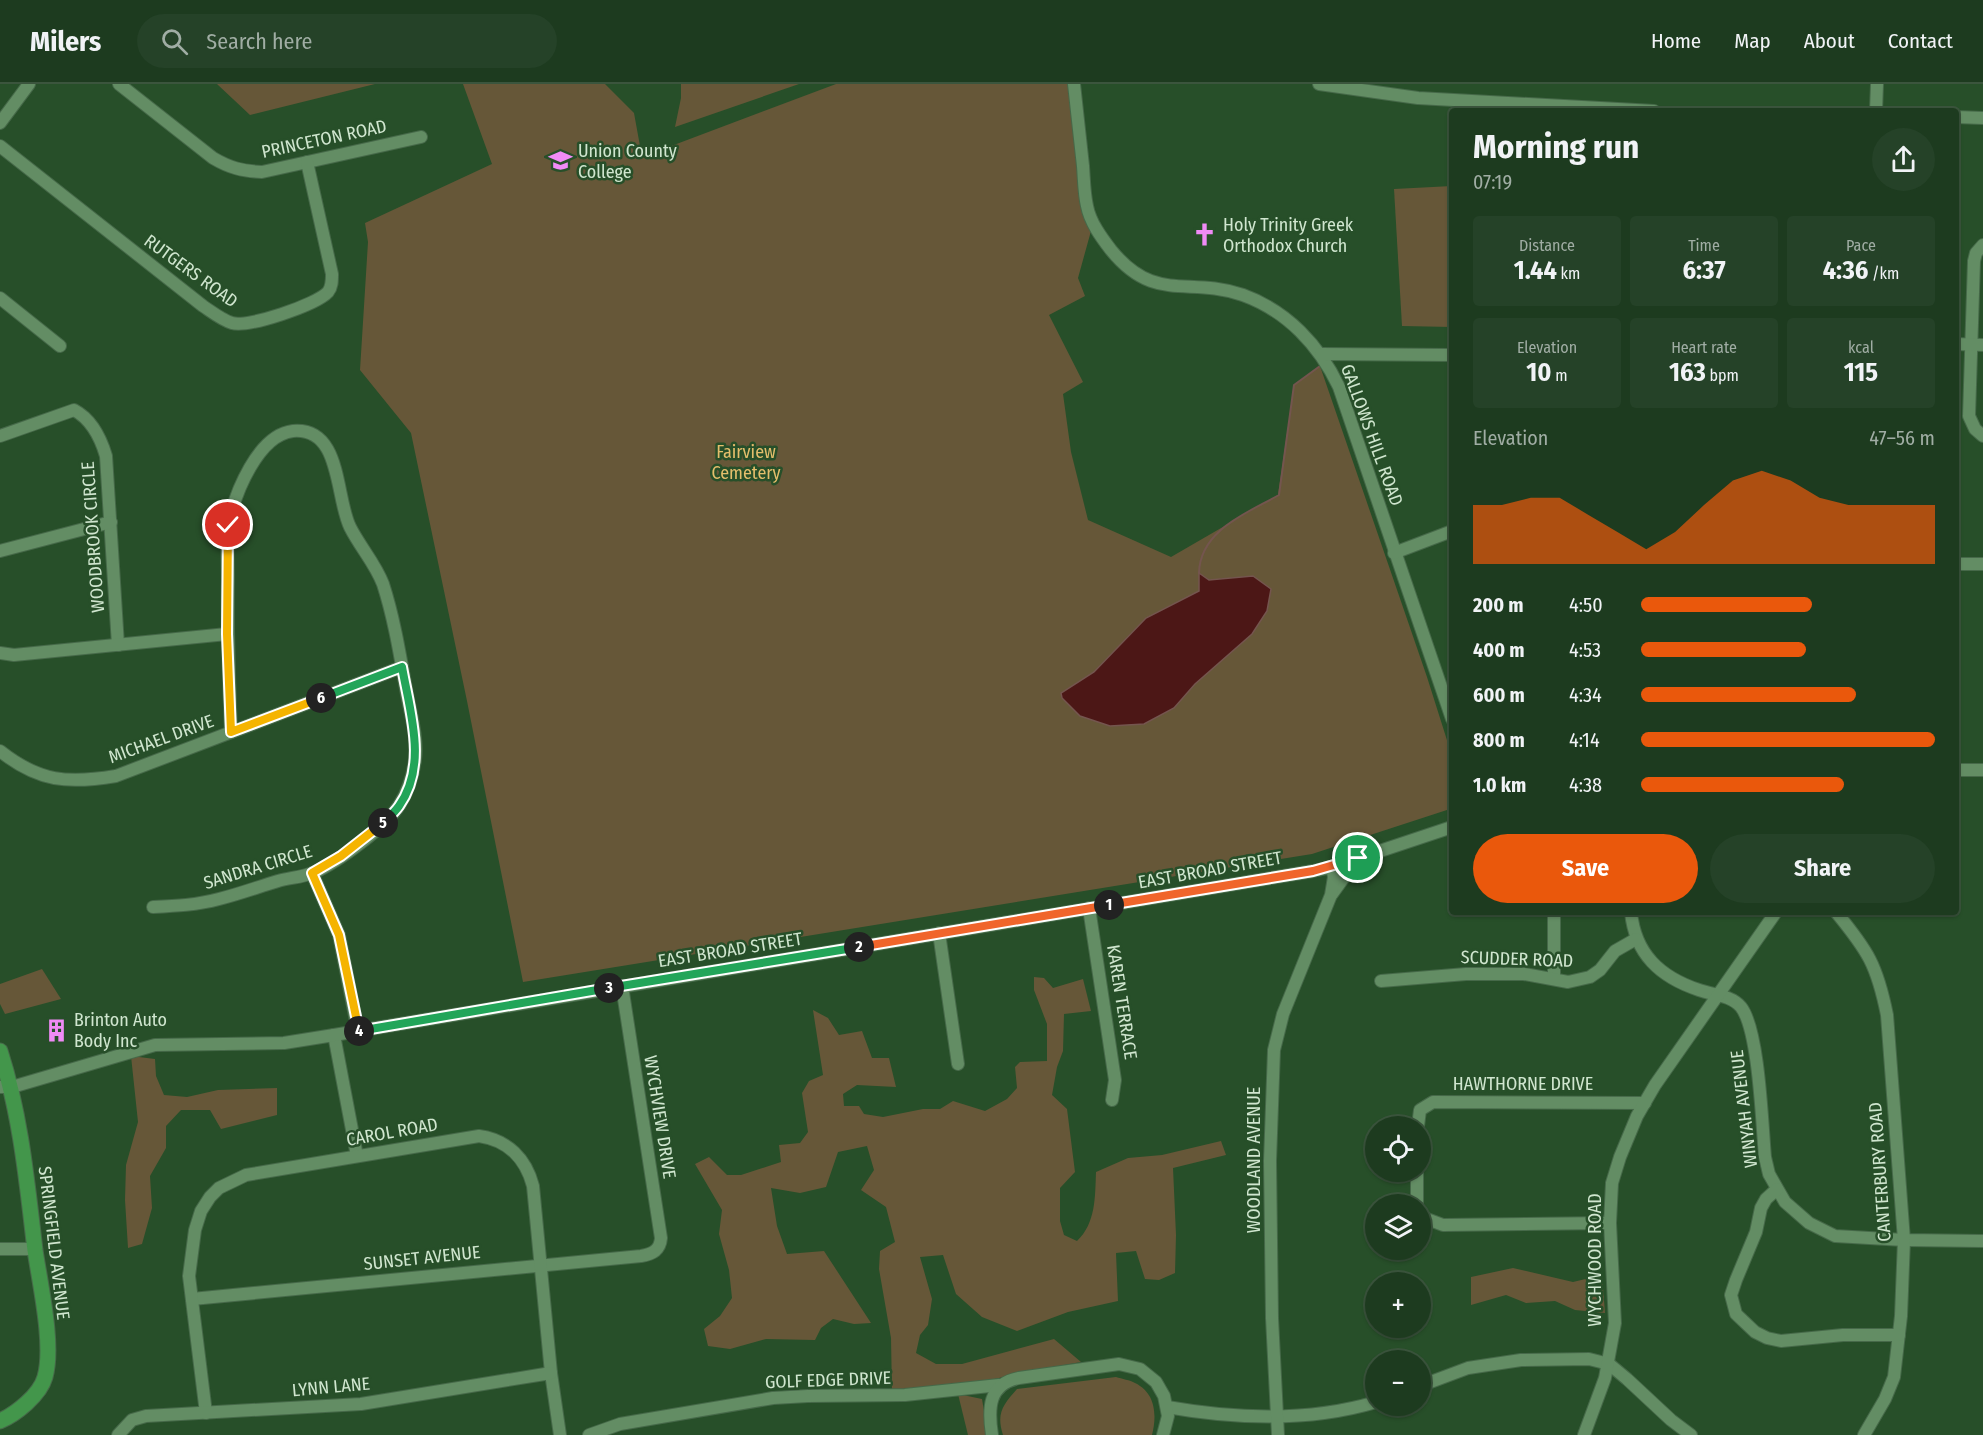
<!DOCTYPE html>
<meta charset="utf-8">
<style>
body{margin:0;font-family:"Fira Sans Condensed",sans-serif;background:#254228;color:#f1f3f6;height:100vh;display:flex;flex-direction:column;font-size:22px;white-space:nowrap}
*{box-sizing:border-box;margin:0}
p{font-size:20px;color:#a0ada4}
.icon{flex:none;width:33px;height:33px;fill:none;stroke:currentColor;stroke-width:2;stroke-linecap:round;stroke-linejoin:round}
.map{position:relative;flex:1;overflow:hidden}
.sheet{position:absolute;left:1449px;top:24px;width:510px;height:807px;display:flex;flex-direction:column;background:#1d3b1f;border-radius:6px;box-shadow:0 2px 4px #0004,0 0 0 2px #3b553d}
.sheet>*{flex:none}
.controls{position:absolute;left:1365px;top:1032px;display:grid;gap:12px}
.controls a{display:grid;place-items:center;width:66px;height:66px;border-radius:50%;background:#1d3b1f;box-shadow:0 2px 4px #0004,0 0 0 2px #3b553d;font-size:30px}
.pin{position:absolute;display:grid;place-items:center;width:51px;height:51px;color:#fff;margin:-26px;border:3px solid #fff;border-radius:50%;box-shadow:0 2px 6px #0007}
.km{position:absolute;width:30px;height:30px;margin:-15px;border-radius:50%;background:#222;color:#fff;font-size:16px;line-height:30px;text-align:center}
.round{display:grid;place-items:center;flex:none;width:63px;height:63px;border-radius:32px;background:#254228}
.headline{display:flex;align-items:center;justify-content:space-between;height:102px;padding:0 24px}
h1{font-size:33px;font-weight:700;line-height:45px}
.stats{display:grid;grid-template-columns:repeat(3,1fr);gap:9px;height:102px;padding:6px 24px}
.stats div{display:grid;align-content:center;border-radius:6px;background:#254228;text-align:center}
.stats b{font-size:26px;font-weight:700}
.stats small{font-size:16px;font-weight:400}
.stats p{font-size:16px}
.chart{height:168px;padding:12px 24px}
.chart p{display:flex;justify-content:space-between}
.chart svg{width:100%;height:108px;margin-top:6px;fill:#ea580c;opacity:.7}
.action{display:flex;gap:12px;margin-top:auto;padding:12px 24px}
.action a{flex:1;height:69px;border-radius:36px;background:#ea580c;color:#fff;font-size:24px;font-weight:700;line-height:69px;text-align:center}
.action a+a{background:#254228;color:#f1f3f6}
ul{padding:0 24px;list-style:none;font-size:20px}
li{display:grid;grid-template-columns:96px 72px 1fr;align-items:center;height:45px}
li i{height:15px;border-radius:8px;background:#ea580c}
header{display:flex;align-items:center;gap:36px;box-sizing:border-box;height:84px;padding:0 30px;background:#1d3b1f;border-bottom:2px solid #3b553d}
header strong{font-size:28px}
nav{display:flex;gap:33px;margin-inline-start:auto;font-size:21px}
.search{width:420px;height:54px;background:#254228;display:flex;align-items:center;gap:15px;box-sizing:border-box;padding:0 21px;border-radius:33px;color:#a0ada4;font-size:22px}
.map>svg:first-child{display:block}
.green{fill:#665738;fill-rule:evenodd}
.water{fill:#4c1716;stroke:#74554e;stroke-width:1.5}
.lines{fill:none;stroke-linecap:round;stroke-linejoin:round}
.stream{stroke:#74554e;stroke-width:2}
.minor-casing{stroke:#466949;stroke-width:14}
.major-casing{stroke:#466949;stroke-width:17}
.minor{stroke:#638d64;stroke-width:12}
.major{stroke:#43964b;stroke-width:15}
.split-1-casing{stroke:#fff;stroke-width:12}
.split-2-casing{stroke:#fff;stroke-width:12}
.split-3-casing{stroke:#fff;stroke-width:12}
.split-4-casing{stroke:#fff;stroke-width:12}
.split-5-casing{stroke:#fff;stroke-width:12}
.split-6-casing{stroke:#fff;stroke-width:12}
.split-7-casing{stroke:#fff;stroke-width:12}
.split-1{stroke:#f0652b;stroke-width:8}
.split-2{stroke:#f0652b;stroke-width:8}
.split-3{stroke:#22a559;stroke-width:8}
.split-4{stroke:#22a559;stroke-width:8}
.split-5{stroke:#f5b400;stroke-width:8}
.split-6{stroke:#22a559;stroke-width:8}
.split-7{stroke:#f5b400;stroke-width:8}
.labels{text-anchor:middle;stroke-width:5;stroke-linejoin:round;paint-order:stroke}
.street-label{font-size:18px;fill:#d0e6cf;stroke:#274f29}
.poi-label{font-size:18px;fill:#d0e6cf;stroke:#274f29;text-anchor:start}
.park-label{font-size:18px;fill:#e4be6c;stroke:#274f29}
</style>
<header>
<strong>Milers</strong>
<div class="search"><svg class="icon" aria-label="search" viewBox="0 0 24 24"><circle cx="10" cy="10" r="6"/><path d="M15 15l6 6"/></svg>Search here</div>
<nav><a>Home</a><a>Map</a><a>About</a><a>Contact</a></nav>
</header>
<div class="map">
<svg width="1983" height="1351" viewBox="0 0 1983 1351">
<rect width="100%" height="100%" fill="#274f29"/>
<!-- green -->
<g class="green">
<polygon points="217,0 375,0 250,31"/>
<path d="M463,0H605L634,29L642,73L836,0H1069L1080,114L1091,147L1078,194L1085,212L1049,231L1083,298L1063,310L1071,368L1088,436L1171,473L1278,411L1294,301L1320,282L1427,593L1452,672V721L1450,725L1312,770L523,898L467,617L411,349L360,286L368,158L365,139L492,80ZM1199,489L1209,496L1253,492L1195,600L1174,624L1067,618L1062,614L1061,609L1094,588L1146,534L1199,507Z"/>
<polygon points="681,0 799,0 675,43 681,14"/>
<polygon points="1452,102 1452,243 1402,242 1394,105"/>
<polygon points="42,885 61,915 5,930 0,920 0,900"/>
<path d="M1034,893L1044,894L1053,904L1083,895L1091,927L1064,930L1063,967L1057,983L1052,1011L1067,1025L1075,1088L1060,1104V1137L1064,1151L1077,1157C1096,1139 1095,1113 1096,1088L1128,1074L1162,1071L1221,1057L1226,1071L1173,1084L1176,1151L1175,1189L1159,1196L1145,1195L1136,1167L1116,1169L1118,1217L1068,1228L1017,1247L982,1233L956,1210L943,1171L920,1173L932,1215L928,1241L920,1251L916,1269L936,1280H962L1054,1255L1081,1278L1030,1287L963,1302L892,1308L891,1254L879,1185L880,1167L895,1158L886,1123L861,1106L874,1086L867,1062L838,1068L826,1103L800,1109L771,1104L777,1142L787,1170L824,1167L871,1239L854,1240L833,1235L821,1244L815,1256L766,1255L730,1265L708,1262L704,1245L720,1232L732,1214L729,1186L719,1150L722,1126L695,1080L709,1073L727,1091H741L781,1078L779,1061L800,1059L808,1048L802,1009L809,997L823,991L813,926L828,934L839,951L862,947L872,974H889L896,1003L857,1001L843,1010L844,1022H859L864,1030L883,1033L923,1025H940L953,1017L985,1027L1007,1015L1017,1004L1015,983L1020,978L1047,977V940L1034,906Z"/>
<polygon points="131,972 155,975 156,992 164,1011 187,1013 218,1006 277,1004 277,1031 221,1045 210,1026 181,1026 166,1042 166,1064 150,1092 152,1124 142,1160 128,1164 125,1116 126,1081 138,1038"/>
<polygon points="1513,1184 1573,1198 1602,1191 1605,1229 1575,1226 1555,1217 1526,1219 1506,1211 1471,1221 1471,1193"/>
<path d="M1116,1293C1122,1295 1130,1296 1135,1299C1156,1309 1157,1332 1152,1351H1003C996,1329 1003,1321 1017,1305Z"/>
<polygon points="958,1310 982,1315 988,1351 968,1351"/>
</g>
<!-- water -->
<polygon class="water" points="1199,489 1209,496 1253,492 1271,505 1267,527 1252,550 1195,600 1174,624 1144,640 1110,642 1080,632 1062,614 1061,609 1094,588 1146,534 1199,507"/>
<g class="lines">
<!-- stream -->
<path class="stream" d="M1199,489C1200,446 1247,429 1279,411L1294,301L1320,282"/>
<defs>
<g id="minor">
<path d="M119,0L213,74C230,84 242,87 262,88L421,53"/>
<path d="M1074,0C1077,27 1080,54 1083,82C1084,95 1084,109 1087,122C1090,138 1101,153 1111,166C1155,220 1187,192 1243,211C1287,227 1319,261 1339,303L1452,635"/>
<polyline points="1319,0 1418,14 1654,27"/>
<polyline points="1876,27 1877,0"/>
<polyline points="1956,33 1983,34"/>
<polyline points="0,39 29,0"/>
<path d="M0,62L203,222C212,228 222,236 232,239C248,244 316,221 328,208C332,203 332,197 332,190L307,78"/>
<polyline points="1983,161 1976,169 1974,177 1969,332 1975,345 1983,352"/>
<polyline points="0,214 60,262"/>
<polyline points="1956,260 1983,261"/>
<polyline points="1321,270 1452,271"/>
<path d="M0,352L74,326C91,335 101,355 106,372L118,561"/>
<polyline points="0,467 111,438"/>
<polyline points="1394,469 1452,447"/>
<polyline points="1956,480 1983,480"/>
<polyline points="0,569 14,571 227,550"/>
<path d="M0,667C39,698 68,700 116,692L402,583"/>
<polyline points="1956,686 1983,686"/>
<polyline points="312,789 339,851 358,947"/>
<polyline points="1332,810 1358,774"/>
<path d="M153,823C175,822 197,821 219,815C239,810 258,803 278,797C289,794 302,793 313,789C338,778 386,743 400,720C408,707 413,691 415,676C418,653 410,628 406,605C400,571 394,534 383,500C375,479 360,463 350,443C335,412 342,343 293,347C258,351 235,409 229,439C226,456 228,477 228,495C227,546 229,597 231,648"/>
<polyline points="1089,824 1115,996 1112,1016"/>
<polyline points="1554,828 1554,894"/>
<path d="M1631,828C1635,870 1660,893 1699,906C1713,911 1731,911 1741,923C1759,946 1762,1040 1765,1073L1769,1090L1785,1118L1809,1139L1835,1152L1904,1156L1983,1157"/>
<path d="M1836,828C1868,867 1877,881 1887,931L1904,1156L1901,1232L1894,1293L1885,1315L1864,1351"/>
<polyline points="939,849 958,980"/>
<polyline points="1381,897 1466,890 1524,890 1568,898 1590,893 1600,886 1615,867 1636,855"/>
<polyline points="334,951 357,1072"/>
<polyline points="0,1003 12,1003 155,961 284,959 334,951 1313,787 1332,783 1452,743"/>
<polyline points="1418,1042 1420,1026 1433,1018 1645,1019"/>
<polyline points="1777,1105 1766,1115 1761,1124 1756,1148 1736,1196 1731,1211 1736,1230 1755,1248 1767,1254 1781,1257 1843,1251 1899,1251"/>
<polyline points="1417,1120 1417,1088"/>
<polyline points="1420,1129 1427,1135 1443,1141 1610,1139"/>
<polyline points="0,1165 35,1165"/>
<path d="M192,1215L641,1172C653,1170 660,1166 661,1154L622,902"/>
<polyline points="1420,1302 1468,1284 1521,1276 1589,1275 1609,1280 1627,1295 1671,1336 1691,1351"/>
<path d="M1167,1323C1235,1335 1309,1338 1376,1318"/>
<path d="M206,1329L189,1192L195,1146L201,1127L210,1113L219,1104L246,1091L479,1052C508,1056 526,1075 533,1102L551,1289L560,1351"/>
<polyline points="118,1351 132,1336 146,1332 361,1320 551,1289"/>
<polyline points="589,1351 620,1340 773,1314 808,1312 905,1311 999,1301"/>
<path d="M992,1351C988,1325 988,1300 1019,1294L1119,1280L1140,1285L1156,1298L1164,1312L1168,1332L1163,1351"/>
<polyline points="1278,1351 1272,1234 1270,1077 1274,966 1283,930 1331,811 1334,793 1332,783"/>
<polyline points="1584,1351 1605,1294 1615,1239 1610,1139 1612,1099 1620,1073 1637,1032 1655,1001 1776,828"/>
</g>
<path id="major" d="M0,967C21,1032 27,1099 35,1166C40,1200 54,1261 45,1293C40,1311 16,1330 0,1337"/>
</defs>
<!-- minor casing -->
<use href="#minor" class="minor-casing"/>
<!-- major casing -->
<use href="#major" class="major-casing"/>
<!-- minor -->
<use href="#minor" class="minor"/>
<!-- major -->
<use href="#major" class="major"/>
</g>
<g class="lines">
<defs>
<polyline id="split-1" points="1109,821 1313,787 1358,774"/>
<polyline id="split-2" points="859,863 1109,821"/>
<polyline id="split-3" points="609,904 859,863"/>
<polyline id="split-4" points="359,947 609,904"/>
<polyline id="split-5" points="359,947 339,851 312,789 341,772 383,739"/>
<path id="split-6" d="M321,614L402,583C410,628 428,681 399,722C395,728 388,734 383,739"/>
<polyline id="split-7" points="228,441 227,550 231,648 321,614"/>
</defs>
<!-- split-1 casing -->
<use href="#split-1" class="split-1-casing"/>
<!-- split-2 casing -->
<use href="#split-2" class="split-2-casing"/>
<!-- split-3 casing -->
<use href="#split-3" class="split-3-casing"/>
<!-- split-4 casing -->
<use href="#split-4" class="split-4-casing"/>
<!-- split-5 casing -->
<use href="#split-5" class="split-5-casing"/>
<!-- split-6 casing -->
<use href="#split-6" class="split-6-casing"/>
<!-- split-7 casing -->
<use href="#split-7" class="split-7-casing"/>
<!-- split-1 -->
<use href="#split-1" class="split-1"/>
<!-- split-2 -->
<use href="#split-2" class="split-2"/>
<!-- split-3 -->
<use href="#split-3" class="split-3"/>
<!-- split-4 -->
<use href="#split-4" class="split-4"/>
<!-- split-5 -->
<use href="#split-5" class="split-5"/>
<!-- split-6 -->
<use href="#split-6" class="split-6"/>
<!-- split-7 -->
<use href="#split-7" class="split-7"/>
</g>
<!-- icons -->
<defs>
<symbol id="university-bare" viewBox="-9 -9 18 18"><path d="M0-5L7-2L0 1L-7-2ZM-4 1L0 2.5L4 1V4Q0 6-4 4Z" fill="#f08bf6" stroke="#274f29" stroke-width="2.5" paint-order="stroke"/></symbol>
<symbol id="church-bare" viewBox="-9 -9 18 18"><path d="M-1.2-6h2.4v3.5h3.3v2.4h-3.3V6h-2.4V-.1h-3.3v-2.4h3.3Z" fill="#f08bf6" stroke="#274f29" stroke-width="2.5" paint-order="stroke"/></symbol>
<symbol id="building-bare" viewBox="-9 -9 18 18"><path d="M-4-6H4V6H1V3H-1V6H-4ZM-2.5-4.3h1.7v1.8h-1.7ZM.8-4.3h1.7v1.8H.8ZM-2.5-1h1.7V.8h-1.7ZM.8-1h1.7V.8H.8Z" fill="#f08bf6" stroke="#274f29" stroke-width="2.5" paint-order="stroke"/></symbol>
</defs>
<g fill-rule="evenodd">
<use href="#university-bare" x="544" y="60" width="33" height="33"/>
<use href="#church-bare" x="1188" y="134" width="33" height="33"/>
<use href="#building-bare" x="40" y="930" width="33" height="33"/>
</g>
<g class="labels">
<!-- street labels -->
<g class="street-label">
<text transform="translate(324 55) rotate(-12)" y="6">PRINCETON ROAD</text>
<text transform="translate(191 187) rotate(36)" y="6">RUTGERS ROAD</text>
<text transform="translate(1372 351) rotate(70)" y="6">GALLOWS HILL ROAD</text>
<text transform="translate(93 453) rotate(-94)" y="6">WOODBROOK CIRCLE</text>
<text transform="translate(161 655) rotate(-20)" y="6">MICHAEL DRIVE</text>
<text transform="translate(258 783) rotate(-17)" y="6">SANDRA CIRCLE</text>
<text transform="translate(1210 786) rotate(-10)" y="6">EAST BROAD STREET</text>
<text transform="translate(730 866) rotate(-9)" y="6">EAST BROAD STREET</text>
<text transform="translate(1517 875) rotate(2)" y="6">SCUDDER ROAD</text>
<text transform="translate(1122 918) rotate(81)" y="6">KAREN TERRACE</text>
<text x="1523" y="1006">HAWTHORNE DRIVE</text>
<text transform="translate(1744 1025) rotate(-97)" y="6">WINYAH AVENUE</text>
<text transform="translate(660 1033) rotate(81)" y="6">WYCHVIEW DRIVE</text>
<text transform="translate(392 1048) rotate(-10)" y="6">CAROL ROAD</text>
<text transform="translate(1254 1076) rotate(-90)" y="6">WOODLAND AVENUE</text>
<text transform="translate(1880 1088) rotate(-94)" y="6">CANTERBURY ROAD</text>
<text transform="translate(54 1159) rotate(83)" y="6">SPRINGFIELD AVENUE</text>
<text transform="translate(422 1174) rotate(-6)" y="6">SUNSET AVENUE</text>
<text transform="translate(1595 1176) rotate(-90)" y="6">WYCHWOOD ROAD</text>
<text transform="translate(828 1296) rotate(-2)" y="6">GOLF EDGE DRIVE</text>
<text transform="translate(331 1303) rotate(-5)" y="6">LYNN LANE</text>
</g>
<!-- poi labels -->
<g class="poi-label">
<text x="578" y="73">Union County<tspan x="578" dy="21">College</tspan></text>
<text x="1223" y="147">Holy Trinity Greek<tspan x="1223" dy="21">Orthodox Church</tspan></text>
<text x="74" y="942">Brinton Auto<tspan x="74" dy="21">Body Inc</tspan></text>
</g>
<!-- park labels -->
<g class="park-label">
<text x="746" y="374">Fairview<tspan x="746" dy="21">Cemetery</tspan></text>
</g>
</g>
</svg>
<div class="controls">
<a><svg class="icon" aria-label="locate" viewBox="0 0 24 24"><circle cx="12" cy="12" r="6"/><path d="M12 2v4M12 18v4M2 12h4M18 12h4"/></svg></a>
<a><svg class="icon" aria-label="layers" viewBox="0 0 24 24"><path d="M12 4l9 5-9 5-9-5zM3 14l9 5 9-5"/></svg></a>
<a>+</a>
<a>−</a>
</div>
<div class="pin" style="left:1358px;top:774px;background:#1e9e55"><svg class="icon" aria-label="arrive" viewBox="0 0 24 24"><path d="M6 21V4h12l-3 4 3 4H6"/></svg></div>
<div class="pin" style="left:228px;top:441px;background:#d93025"><svg class="icon" aria-label="check" viewBox="0 0 24 24"><path d="M5 12l5 5 9-10"/></svg></div>
<b class="km" style="left:1109px;top:821px">1</b>
<b class="km" style="left:859px;top:863px">2</b>
<b class="km" style="left:609px;top:904px">3</b>
<b class="km" style="left:359px;top:947px">4</b>
<b class="km" style="left:383px;top:739px">5</b>
<b class="km" style="left:321px;top:614px">6</b>
<section class="sheet">
<div class="headline"><div><h1>Morning run</h1><p>07:19</p></div><a class="round"><svg class="icon" aria-label="share" viewBox="0 0 24 24"><path d="M12 15V3M7 8l5-5 5 5M5 13v7h14v-7"/></svg></a></div>
<div class="stats">
<div><p>Distance</p><b>1.44<small> km</small></b></div>
<div><p>Time</p><b>6:37</b></div>
<div><p>Pace</p><b>4:36<small> /km</small></b></div>
</div>
<div class="stats">
<div><p>Elevation</p><b>10<small> m</small></b></div>
<div><p>Heart rate</p><b>163<small> bpm</small></b></div>
<div><p>kcal</p><b>115</b></div>
</div>
<div class="chart"><p><span>Elevation</span>47–56 m</p>
<svg viewBox="0 0 160 44" preserveAspectRatio="none"><path d="M0 44V20L10 20L20 17L30 17L40 24L50 31L60 38L70 31L80 20L90 10L100 6L110 10L120 17L130 20L140 20L150 20L160 20V44z"/></svg>
</div>
<ul>
<li><b>200 m</b>4:50<i style="width:58%"></i></li>
<li><b>400 m</b>4:53<i style="width:56%"></i></li>
<li><b>600 m</b>4:34<i style="width:73%"></i></li>
<li><b>800 m</b>4:14<i style="width:100%"></i></li>
<li><b>1.0 km</b>4:38<i style="width:69%"></i></li>
</ul>
<div class="action"><a>Save</a><a>Share</a></div>
</section>
</div>
